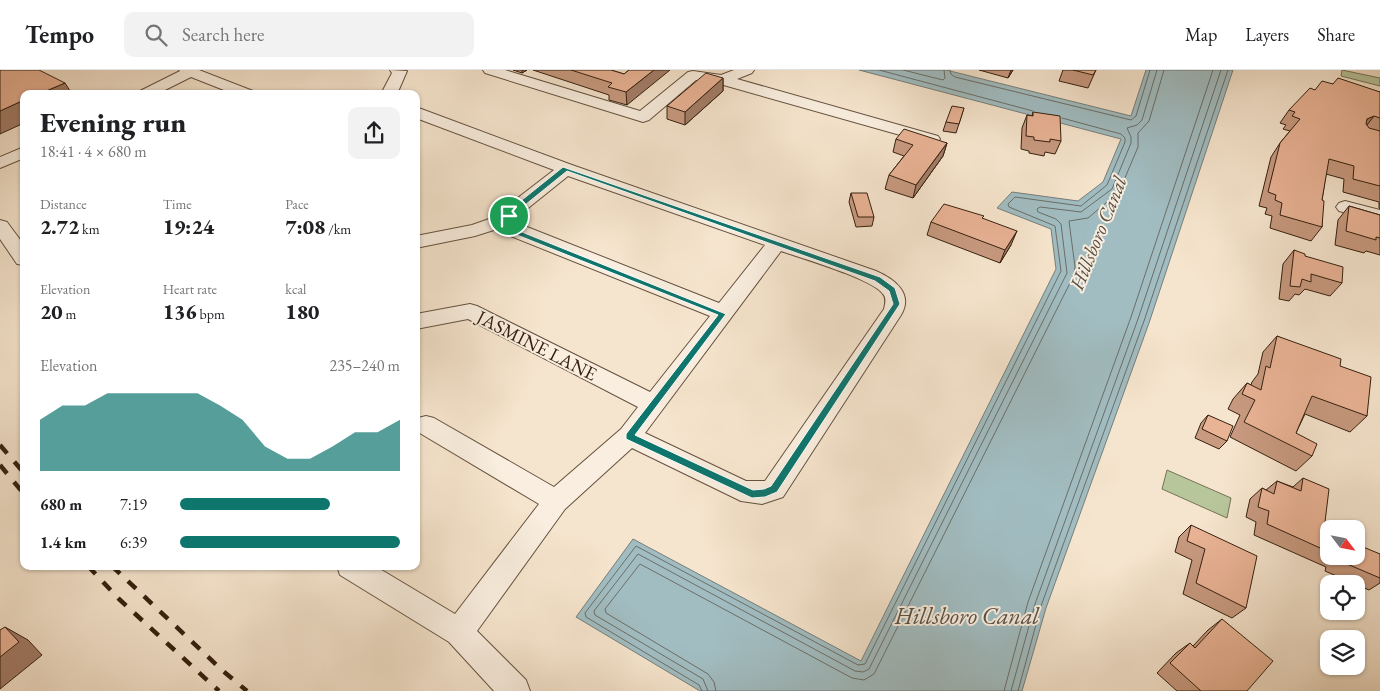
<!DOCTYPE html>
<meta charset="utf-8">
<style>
body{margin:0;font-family:"EB Garamond",serif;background:#f2f2f2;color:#202124;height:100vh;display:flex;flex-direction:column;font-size:19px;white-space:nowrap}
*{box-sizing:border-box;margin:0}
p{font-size:16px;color:#757577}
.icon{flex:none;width:28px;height:28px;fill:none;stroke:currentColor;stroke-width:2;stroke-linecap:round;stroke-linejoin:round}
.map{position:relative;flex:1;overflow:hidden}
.panel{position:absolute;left:20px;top:20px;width:400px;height:480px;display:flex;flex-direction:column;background:#fff;border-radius:10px;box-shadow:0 1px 4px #0004}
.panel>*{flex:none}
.needle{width:32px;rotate:122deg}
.fabs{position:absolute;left:1320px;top:450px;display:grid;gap:10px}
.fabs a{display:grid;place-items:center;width:45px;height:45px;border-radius:10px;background:#fff;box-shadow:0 1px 4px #0004;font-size:25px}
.pin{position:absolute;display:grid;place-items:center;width:42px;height:42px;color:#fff;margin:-21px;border:2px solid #fff;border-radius:50%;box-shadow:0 1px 5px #0007}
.round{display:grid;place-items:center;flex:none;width:52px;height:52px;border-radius:10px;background:#f2f2f2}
.summary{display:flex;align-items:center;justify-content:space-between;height:85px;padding:0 20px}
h1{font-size:28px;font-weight:800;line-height:38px}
.metrics{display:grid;grid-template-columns:repeat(3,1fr);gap:8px;height:85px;padding:5px 20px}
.metrics div{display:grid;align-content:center}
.metrics b{font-size:21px;font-weight:800}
.metrics small{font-size:14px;font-weight:400}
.metrics p{font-size:14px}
.chart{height:140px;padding:10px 20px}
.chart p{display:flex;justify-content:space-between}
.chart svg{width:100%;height:90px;margin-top:5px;fill:#0f766e;opacity:.7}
ul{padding:0 20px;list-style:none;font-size:16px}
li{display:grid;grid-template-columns:80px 60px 1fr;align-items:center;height:38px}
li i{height:12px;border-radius:6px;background:#0f766e}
header{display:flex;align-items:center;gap:30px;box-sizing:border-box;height:70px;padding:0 25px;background:#fff;border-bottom:1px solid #e0e0e0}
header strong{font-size:24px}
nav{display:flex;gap:28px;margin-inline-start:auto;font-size:18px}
.search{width:350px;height:45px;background:#f2f2f2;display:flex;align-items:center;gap:12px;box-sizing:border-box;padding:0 18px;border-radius:10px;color:#757577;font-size:19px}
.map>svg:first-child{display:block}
.green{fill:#b8c69c;stroke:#767356}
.water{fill:#a1bdc2;stroke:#767e7a}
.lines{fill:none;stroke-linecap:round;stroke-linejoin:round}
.shore{stroke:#6b6e68;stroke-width:1}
.minor-casing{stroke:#65513f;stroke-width:2}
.minor{fill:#f9eedf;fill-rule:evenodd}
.rail{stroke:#35200f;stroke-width:4.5;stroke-dasharray:11 11;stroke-linecap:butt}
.wall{fill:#c89a80;stroke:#35200f}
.shaded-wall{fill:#a37d68;stroke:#35200f}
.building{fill:#e9b395;stroke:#35200f}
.route{fill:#0f766e;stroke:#fff;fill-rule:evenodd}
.labels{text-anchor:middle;stroke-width:4;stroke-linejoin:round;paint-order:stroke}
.street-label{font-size:19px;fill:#35200f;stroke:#f9eedf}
.water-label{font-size:20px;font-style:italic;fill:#554f45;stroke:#f9eedf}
.near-water-label{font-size:24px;font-style:italic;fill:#554f45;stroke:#f9eedf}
</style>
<header>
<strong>Tempo</strong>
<div class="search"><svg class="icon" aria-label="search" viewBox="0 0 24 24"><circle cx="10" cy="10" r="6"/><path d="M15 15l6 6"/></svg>Search here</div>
<nav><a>Map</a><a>Layers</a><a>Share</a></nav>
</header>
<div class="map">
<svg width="1380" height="621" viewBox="0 0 1380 621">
<rect width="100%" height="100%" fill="#f6e5ce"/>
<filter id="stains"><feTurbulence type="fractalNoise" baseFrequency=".004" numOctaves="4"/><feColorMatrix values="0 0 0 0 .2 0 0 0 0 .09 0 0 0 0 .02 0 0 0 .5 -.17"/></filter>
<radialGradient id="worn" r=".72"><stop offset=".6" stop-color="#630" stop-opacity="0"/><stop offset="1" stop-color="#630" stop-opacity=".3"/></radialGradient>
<!-- green -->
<g class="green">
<polygon points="1342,0 1380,8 1380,16 1341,6"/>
<polygon points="1167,400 1231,428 1227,448 1162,419"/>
</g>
<!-- water -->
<polygon class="water" points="859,0 946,0 1131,46 1146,0 1233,0 1149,253 1046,538 1022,621 700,621 576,547 633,469 861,591 1056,199 1051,159 997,138 1012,122 1078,131 1103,112 1121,69"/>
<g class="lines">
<!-- shore -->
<g class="shore">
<polyline points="879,0 1033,41"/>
<polyline points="903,0 943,10 945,8 944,0"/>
<polyline points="950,0 951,4 955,7 1131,50 1136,46 1150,0"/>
<polyline points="702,621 699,615 586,547 585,543 636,476 858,595 865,594 1061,201 1055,156 1009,137 1008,134 1015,127 1081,136 1107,115 1125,72 1125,68 1121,64 1062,48"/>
<polyline points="708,621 703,609 595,545 594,541 638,484 855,601 863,602 869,599 1067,203 1061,154 1056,149 1038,142 1037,139 1040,137 1081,142 1112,119 1131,73 1131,67 1127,58 1137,55 1142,50 1157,0"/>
<polyline points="716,621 714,612 708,604 606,543 605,539 640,494 852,608 864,610 874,604 1073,207 1075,197 1069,151 1088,148 1119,122 1138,77 1138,63 1149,51 1164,0"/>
<polyline points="1004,621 1028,532 1131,247 1213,0"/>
<polyline points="1011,621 1035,534 1138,249 1221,0"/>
<polyline points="1018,621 1041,536 1144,251 1228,0"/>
</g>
<defs>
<g id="minor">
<polygon points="179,0 199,0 253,21 255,24 234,24 191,7 157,24 138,24 140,21 180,1"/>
<polygon points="390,0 407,1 397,24 381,24 392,3"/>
<polygon points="483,0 505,0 640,41 688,2 693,1 721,5 734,0 754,0 752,3 737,9 938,66 940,69 938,72 932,74 720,14 696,10 649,50 643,52 485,3"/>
<path d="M416,37L572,95L876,201C894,209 914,223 901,245L783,427L762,434L741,431L632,378L565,439L477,561L526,610L530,621H494L449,572L340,505L337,496H375L455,544L539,434L418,362V348L426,346L434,348L554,417L621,359L638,337L468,249L416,259V244L470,234L477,236L650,322L710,246L508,165L497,159L475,166L416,178V166L472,155L492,148L554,100L416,48ZM568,106L765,175L719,233L512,151ZM781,181C801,188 873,209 883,224C887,228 885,234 884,239L765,411H746L645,363Z"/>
<polygon points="24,77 24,88 0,98 0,87"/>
<polygon points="1345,131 1380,140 1380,152 1339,141 1336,137 1339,133"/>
<polygon points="0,150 7,152 24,175 24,195 17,194 0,169"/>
</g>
</defs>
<!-- minor casing -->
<use href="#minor" class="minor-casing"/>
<!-- minor -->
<use href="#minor" class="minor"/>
<!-- rail -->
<g class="rail">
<polyline points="0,375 24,403"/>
<polyline points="0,395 24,424"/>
<polyline points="88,496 119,529 219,621"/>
<polyline points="112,496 223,601 247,621"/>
</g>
</g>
<!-- wall -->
<g class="wall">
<polygon points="513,0 527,0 522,3"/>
<polygon points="533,0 611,0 624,4 629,0 627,35 609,30 609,25"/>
<polygon points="979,0 1013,0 1008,8"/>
<polygon points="1063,0 1096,0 1088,18 1059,11"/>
<polygon points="723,8 723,21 685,55 667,49 667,36"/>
<polygon points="1333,14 1380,22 1380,139 1379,138 1379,132 1343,122 1344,109 1326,104 1322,130 1322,157 1311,171 1270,158 1272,146 1265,144 1267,138 1259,136 1271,87 1280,73 1290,61 1283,59 1286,55 1280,53 1289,40 1315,20"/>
<polygon points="964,38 956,63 943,61 946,52"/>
<polygon points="1033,42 1061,71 1055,84 1045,82 1044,86 1029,83 1029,81 1021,79 1022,58 1027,45 1032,46"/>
<polygon points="896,69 947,73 943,86 913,128 885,119 889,105 904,86 893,82"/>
<polygon points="851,123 874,147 872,156 856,157 849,132"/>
<polygon points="1349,136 1380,145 1380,185 1366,181 1364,183 1335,175 1338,150"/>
<polygon points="982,149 1011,175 1000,193 927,165 931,152"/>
<polygon points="1294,180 1305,186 1342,213 1330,226 1305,219 1299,225 1295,224 1289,231 1279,229 1283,194"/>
<polygon points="1277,266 1340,296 1367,346 1350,362 1305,344 1296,363 1312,386 1296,401 1230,367 1240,345 1228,339 1233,329 1247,313 1251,315 1252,312 1258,304 1263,282"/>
<polygon points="1208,345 1227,371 1219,379 1195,368 1201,353"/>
<polygon points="1303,408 1324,460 1329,463 1329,486 1356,486 1380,484 1380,513 1369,520 1325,501 1326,497 1254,465 1256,452 1246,447 1250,429 1262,418 1266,420 1277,411 1293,417"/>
<polygon points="1191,455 1246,538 1232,548 1183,524 1192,490 1175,482 1179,467"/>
<polygon points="1222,549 1247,621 1177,621 1157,603 1176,583 1190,573 1193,576 1208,560"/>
</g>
<!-- shaded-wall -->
<g class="shaded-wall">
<polygon points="522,0 527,0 522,3"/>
<polygon points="654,0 670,0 627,35 626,22"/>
<polygon points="1011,0 1013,0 1008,8"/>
<polygon points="723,8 723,21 685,55 685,42"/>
<polygon points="65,13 72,24 39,24"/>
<polygon points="24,30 24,53 0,64 0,41"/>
<polygon points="1374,46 1364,59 1357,62 1367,49"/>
<polygon points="947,73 943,86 913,128 916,115"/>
<polygon points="1017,161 1011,175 1000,193 1005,180"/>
<polygon points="5,557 28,570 42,585 0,619 0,587"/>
</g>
<!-- building -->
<g class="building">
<polygon points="0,0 39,0 65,13 39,24 24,24 24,30 0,41"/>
<polygon points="571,0 611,0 624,4 629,0 654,0 626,22 608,17 612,13"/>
<polygon points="1073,0 1096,0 1093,5"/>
<polygon points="706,3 723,8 685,42 667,36"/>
<polygon points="1338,8 1380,22 1380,48 1374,46 1367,49 1366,54 1369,58 1380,61 1380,116 1353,109 1354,96 1329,89 1322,130 1324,131 1322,157 1280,145 1282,133 1275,130 1276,125 1268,122 1280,73 1300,49 1292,46 1295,42 1289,40 1310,18 1315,20 1322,11 1333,14"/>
<polygon points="952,36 964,38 959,54 946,52"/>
<polygon points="1033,42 1060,46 1061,71 1050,69 1050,72 1034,70 1034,67 1026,66 1027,45 1033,46"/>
<polygon points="904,59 947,73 916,115 889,105 913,75 896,69"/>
<polygon points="851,123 867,123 874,147 858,147"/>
<polygon points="944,134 984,146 982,148 1017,161 1005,180 931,152"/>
<polygon points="1349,136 1380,145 1380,168 1376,167 1376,170 1346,161"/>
<polygon points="1294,180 1305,184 1305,186 1343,197 1342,213 1311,204 1311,212 1302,209 1300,217 1290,216"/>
<polygon points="1277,266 1341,289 1340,296 1371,307 1367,346 1312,326 1296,363 1317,374 1312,386 1244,352 1255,330 1242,324 1247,313 1261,320 1266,296 1270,298"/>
<polygon points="1208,345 1233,356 1227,371 1202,359"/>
<polygon points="1303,408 1329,419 1324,460 1329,463 1329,482 1267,454 1269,441 1258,437 1262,418 1274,424 1277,411 1301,421"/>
<polygon points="1191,455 1257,486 1246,538 1196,513 1205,479 1187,471"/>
<polygon points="1356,474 1380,484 1380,508 1340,491 1341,487 1339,486 1356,486"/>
<polygon points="1222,549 1273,591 1247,621 1201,621 1170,593 1190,573 1195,578"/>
<polygon points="5,557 19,572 0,587 0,560"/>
</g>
<!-- route -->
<path class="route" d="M563,97L880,207L895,218L900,234L777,422L765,427L752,428L626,369V364L718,245L512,163L497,153V150ZM567,101L875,211L889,221L893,234L771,416L764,419L753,420L635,365L726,244L517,160L504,152Z"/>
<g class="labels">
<!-- street labels -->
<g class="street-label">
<text transform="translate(537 275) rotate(27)" y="7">JASMINE LANE</text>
</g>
<!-- water labels -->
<g class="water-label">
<text transform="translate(1098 163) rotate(-68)" y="7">Hillsboro Canal</text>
</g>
<!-- near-water labels -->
<g class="near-water-label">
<text x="967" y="554">Hillsboro Canal</text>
</g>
</g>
<rect width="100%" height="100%" filter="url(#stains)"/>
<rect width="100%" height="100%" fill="url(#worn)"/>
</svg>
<div class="fabs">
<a><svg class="needle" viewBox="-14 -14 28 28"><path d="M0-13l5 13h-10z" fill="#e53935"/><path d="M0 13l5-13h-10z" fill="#757577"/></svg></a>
<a><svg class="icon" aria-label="locate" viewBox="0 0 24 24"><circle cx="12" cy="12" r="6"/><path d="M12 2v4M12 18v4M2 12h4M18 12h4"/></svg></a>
<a><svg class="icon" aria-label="layers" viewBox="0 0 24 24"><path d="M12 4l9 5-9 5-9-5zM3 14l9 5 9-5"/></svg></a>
</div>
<div class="pin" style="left:509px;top:146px;background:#1e9e55"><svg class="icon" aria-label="arrive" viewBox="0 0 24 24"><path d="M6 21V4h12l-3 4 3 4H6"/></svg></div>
<section class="panel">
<div class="summary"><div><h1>Evening run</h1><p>18:41 · 4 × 680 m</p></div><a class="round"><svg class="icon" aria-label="share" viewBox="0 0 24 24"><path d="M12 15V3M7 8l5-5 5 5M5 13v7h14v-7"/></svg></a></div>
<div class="metrics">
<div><p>Distance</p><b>2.72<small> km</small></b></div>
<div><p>Time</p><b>19:24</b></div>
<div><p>Pace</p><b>7:08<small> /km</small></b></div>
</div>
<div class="metrics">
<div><p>Elevation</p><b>20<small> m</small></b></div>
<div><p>Heart rate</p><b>136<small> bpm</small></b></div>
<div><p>kcal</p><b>180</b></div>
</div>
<div class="chart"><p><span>Elevation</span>235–240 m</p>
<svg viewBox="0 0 160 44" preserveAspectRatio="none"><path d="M0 44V19L10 12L20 12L30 6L40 6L50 6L60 6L70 6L80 12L90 19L100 32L110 38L120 38L130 32L140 25L150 25L160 19V44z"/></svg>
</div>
<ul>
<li><b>680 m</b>7:19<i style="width:68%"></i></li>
<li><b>1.4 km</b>6:39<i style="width:100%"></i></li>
</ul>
</section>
</div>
